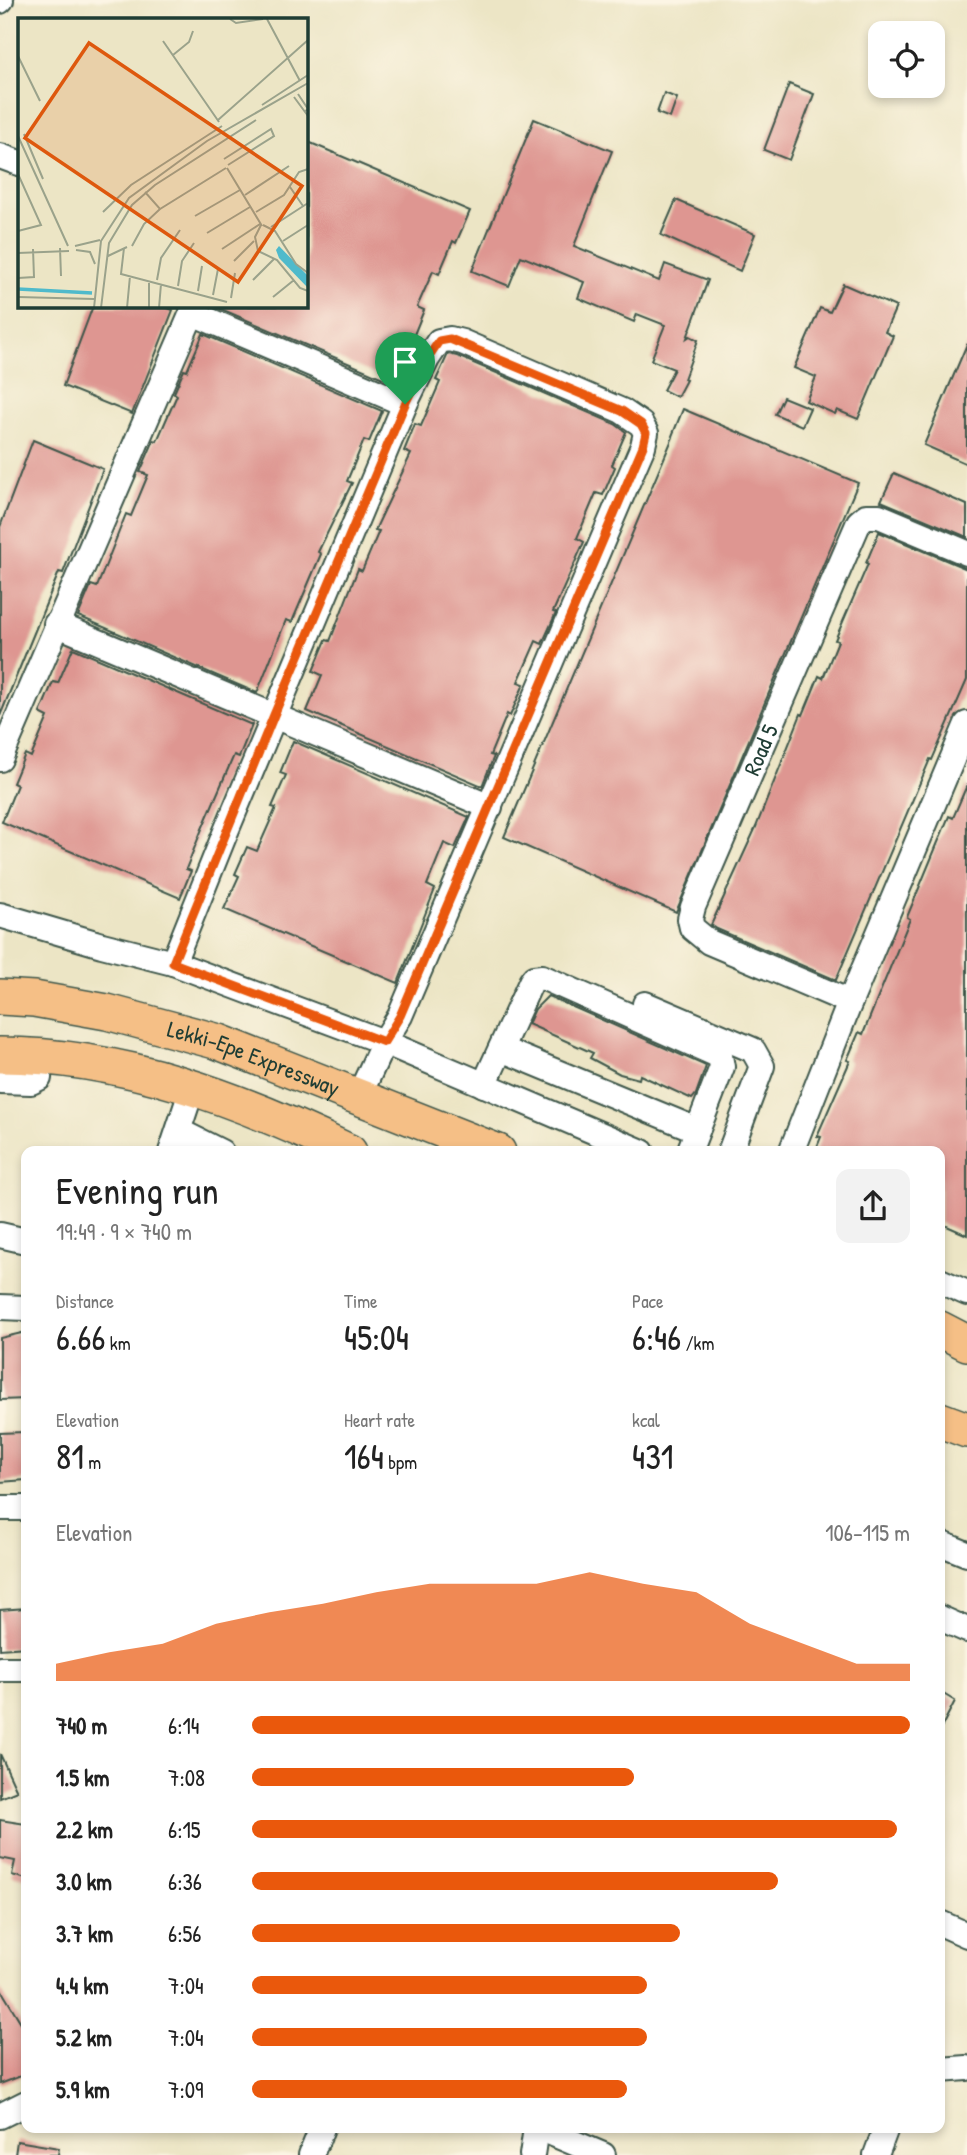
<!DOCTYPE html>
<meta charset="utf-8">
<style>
body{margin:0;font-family:"Patrick Hand",sans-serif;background:#f2f2f2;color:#222;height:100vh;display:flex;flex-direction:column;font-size:26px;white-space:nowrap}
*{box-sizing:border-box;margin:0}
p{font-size:23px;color:#767676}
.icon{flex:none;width:38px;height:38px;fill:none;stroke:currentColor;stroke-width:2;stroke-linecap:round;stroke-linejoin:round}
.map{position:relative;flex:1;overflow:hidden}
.panel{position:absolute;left:21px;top:1146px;width:924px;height:987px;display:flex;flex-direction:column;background:#fff;border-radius:14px;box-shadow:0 4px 10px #0003}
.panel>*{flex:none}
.controls{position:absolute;left:868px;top:21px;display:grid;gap:14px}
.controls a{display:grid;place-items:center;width:77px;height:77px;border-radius:14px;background:#fff;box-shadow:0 4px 10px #0003;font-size:35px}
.pin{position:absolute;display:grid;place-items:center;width:60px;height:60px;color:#fff;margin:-72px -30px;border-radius:50% 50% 50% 0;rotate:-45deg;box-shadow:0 0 7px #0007}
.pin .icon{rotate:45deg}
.round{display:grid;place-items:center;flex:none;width:74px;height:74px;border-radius:14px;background:#f2f2f2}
.headline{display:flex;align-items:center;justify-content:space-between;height:119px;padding:0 35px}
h1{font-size:38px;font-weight:600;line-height:52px}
.stats{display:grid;grid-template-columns:repeat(3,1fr);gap:10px;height:119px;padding:7px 35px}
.stats div{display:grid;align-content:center}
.stats b{font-size:35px;font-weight:600}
.stats small{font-size:19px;font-weight:400}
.stats p{font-size:19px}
.chart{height:196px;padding:14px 35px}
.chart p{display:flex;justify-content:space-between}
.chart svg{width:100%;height:126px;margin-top:7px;fill:#ea580c;opacity:.7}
ul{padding:0 35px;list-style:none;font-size:23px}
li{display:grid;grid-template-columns:112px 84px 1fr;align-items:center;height:52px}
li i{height:18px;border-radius:9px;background:#ea580c}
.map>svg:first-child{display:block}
.building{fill:#de9691}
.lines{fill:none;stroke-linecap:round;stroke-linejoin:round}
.minor-casing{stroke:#3e564a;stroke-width:28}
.highway-casing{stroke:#3e564a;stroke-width:38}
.minor{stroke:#fff;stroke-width:24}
.highway{stroke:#f5bf86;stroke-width:35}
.route-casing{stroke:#fff;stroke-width:14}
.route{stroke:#ea580c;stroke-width:9}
.labels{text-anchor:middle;stroke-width:5;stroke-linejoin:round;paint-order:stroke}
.street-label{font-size:23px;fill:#1f3d34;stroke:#fcf5e5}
.inset-river{fill:none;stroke:#4fbacb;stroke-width:3.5}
.inset-road{fill:none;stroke:#9aa28b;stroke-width:2}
.view{fill:#de580e;fill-opacity:0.15;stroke:#de580e;stroke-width:3.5}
.inset-edge{fill:none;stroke:#1f3d34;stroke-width:3.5}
</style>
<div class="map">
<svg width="967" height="2155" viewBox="0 0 967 2155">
<rect width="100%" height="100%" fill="#fcf5e5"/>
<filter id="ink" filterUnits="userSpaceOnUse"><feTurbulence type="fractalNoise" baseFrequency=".0143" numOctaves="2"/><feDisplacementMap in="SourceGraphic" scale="14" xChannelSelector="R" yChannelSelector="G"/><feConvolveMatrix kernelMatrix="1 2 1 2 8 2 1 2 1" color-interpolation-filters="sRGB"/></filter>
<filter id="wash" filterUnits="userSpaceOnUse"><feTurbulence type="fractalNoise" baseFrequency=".00686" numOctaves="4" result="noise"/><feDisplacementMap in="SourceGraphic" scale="28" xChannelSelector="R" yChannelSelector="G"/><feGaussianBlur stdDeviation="1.57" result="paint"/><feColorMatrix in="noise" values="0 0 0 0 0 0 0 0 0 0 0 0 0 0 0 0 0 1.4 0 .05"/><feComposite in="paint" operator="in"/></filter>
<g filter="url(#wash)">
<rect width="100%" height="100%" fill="#ece5c5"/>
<g id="blocks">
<!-- building -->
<g class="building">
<polygon points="789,84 814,94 789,160 764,150"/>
<polygon points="664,93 677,98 670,118 657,113"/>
<polygon points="534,119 612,151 574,246 659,281 665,264 708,280 687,338 690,336 698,340 684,379 686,380 677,397 663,390 674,369 651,360 665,325 637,314 634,322 578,298 584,282 521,256 509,286 472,271"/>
<polygon points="306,141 470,211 456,243 453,241 439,274 433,271 417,307 424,310 411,342 408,340 390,381 214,306 306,306"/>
<polygon points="676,200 755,234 740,271 661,235"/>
<polygon points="843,284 896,307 885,332 893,336 858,419 837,410 835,414 806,401 816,377 794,368 820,308 830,312"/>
<polygon points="93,306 163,306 173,310 132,414 63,386"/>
<polygon points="203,334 382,411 369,442 364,440 347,481 352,483 318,552 321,554 292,622 286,620 257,693 78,616 91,585 97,587 126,514 131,516 148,475 140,472 154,440 157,441 177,395 174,393 184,370 187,371"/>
<polygon points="967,344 967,464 924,445"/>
<polygon points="448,354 457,356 615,424 626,432 612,465 615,467 603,495 596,493 577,538 584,542 553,612 556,613 542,644 536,641 518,682 524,684 510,716 507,714 490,755 494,756 482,786 307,711 322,675 313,671 326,640 330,641 358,569 362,571 379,531 375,530 411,454 404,451 415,424 421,426 440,382 436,380"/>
<polygon points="783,397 810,408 802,426 775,414"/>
<polygon points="683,409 858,483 676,912 504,837 673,437 672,436"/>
<polygon points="33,440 103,469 63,573 59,572 0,716 0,527"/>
<polygon points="894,473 967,505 967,537 881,501"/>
<polygon points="879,532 967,569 967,680 932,760 930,759 836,980 717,929 711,925 756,827 801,714 803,715 819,676 823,678 838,641 835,640 868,564 866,563"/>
<polygon points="73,648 252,725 239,757 234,755 202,829 186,869 191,871 180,898 2,822 17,785 13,783 25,754 31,757 48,717 40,713 53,682 58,683"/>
<polygon points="293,741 469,817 455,848 444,843 427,885 435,889 398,983 224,909 239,876 235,874 247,847 257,851 276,808 272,807 286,775 280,773"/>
<polygon points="967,785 967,1235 940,1223 940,1152 815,1152 821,1137 817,1136 850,1061 847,1060 859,1032 863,1034 910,919 907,917 936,847 949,816 953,818"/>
<polygon points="548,996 706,1066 696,1094 692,1099 640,1075 639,1079 620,1074 590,1058 593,1053 528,1024 535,1009"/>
<polygon points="26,1332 26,1399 0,1400 0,1338"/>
<polygon points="24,1432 26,1480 0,1482 0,1433"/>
<polygon points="26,1608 26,1647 0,1649 0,1610"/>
<polygon points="940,1692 955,1701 940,1730"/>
<polygon points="0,1754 17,1791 0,1798"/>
<polygon points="0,1820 26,1824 26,1879 12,1875 15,1861 0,1858"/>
<polygon points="0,1988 26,2031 26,2074 0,2084"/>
<polygon points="17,2141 59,2148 58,2155 15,2155"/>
</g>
</g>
</g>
<g filter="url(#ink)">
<use href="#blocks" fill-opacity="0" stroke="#3e564a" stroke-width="2"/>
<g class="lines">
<defs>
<g id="minor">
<polyline points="0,1 1,0"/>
<polyline points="0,156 19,163"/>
<polyline points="192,313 405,404"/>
<polyline points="56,624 490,807"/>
<polyline points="0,759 195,306"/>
<polyline points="0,915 102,945 173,963 384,1042 642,1152"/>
<polyline points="173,963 224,836 405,404 427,359 439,341 450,339 462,342 622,411 641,424 646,433 643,446 618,504 400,1016 384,1042 358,1098"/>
<path id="s1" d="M850,1002L709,942L692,928L690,919L693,907L859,522L866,516H879L967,553"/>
<polyline points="645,1004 753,1050 762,1066 730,1152"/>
<polyline points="501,1049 697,1130"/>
<polyline points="0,1081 31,1082 39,1078 41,1055"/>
<polyline points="484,1085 531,982 534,978 542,977 720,1056 722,1067 689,1152"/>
<polyline points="179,1131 221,1152"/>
<polyline points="171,1152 193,1086"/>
<polyline points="791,1152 850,1002 967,724"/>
<polyline points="0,1235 26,1241"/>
<polyline points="940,1281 967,1293"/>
<polyline points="0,1307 26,1308"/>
<polyline points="0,1508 26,1508"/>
<polyline points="940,1543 967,1554"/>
<polyline points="940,1618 967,1630"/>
<polyline points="0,1669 26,1669"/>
<polyline points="940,1923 967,1935"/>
<polyline points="940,2070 967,2068"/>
<polyline points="0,2116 26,2103"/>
<polyline points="539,2128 603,2155"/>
<polyline points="311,2155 322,2128"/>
<polyline points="532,2155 536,2128"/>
<polyline points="876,2155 886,2128"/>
</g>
<g id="highway">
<path id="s2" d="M0,997L34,999L107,1012L219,1042L498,1152"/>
<path d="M0,1055C123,1055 240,1099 349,1152"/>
<polyline points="940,1329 967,1343"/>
<polyline points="940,1420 967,1430"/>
</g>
</defs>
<!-- minor casing -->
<use href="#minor" class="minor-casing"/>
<!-- highway casing -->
<use href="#highway" class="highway-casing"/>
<!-- minor -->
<use href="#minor" class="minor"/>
<!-- highway -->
<use href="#highway" class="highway"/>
</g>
</g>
<g class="lines" filter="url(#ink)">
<defs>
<polygon id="route" points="450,339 622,411 641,424 646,433 643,446 400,1016 384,1042 173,963 274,715 405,404 427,359 439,341"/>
</defs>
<!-- route casing -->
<use href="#route" class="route-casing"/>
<!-- route -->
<use href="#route" class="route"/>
</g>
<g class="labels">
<!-- street labels -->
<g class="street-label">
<text dy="8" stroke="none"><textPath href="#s1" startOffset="368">Road 5</textPath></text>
<text dy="8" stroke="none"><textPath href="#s2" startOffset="262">Lekki-Epe Expressway</textPath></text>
</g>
</g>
<!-- overview -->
<g transform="translate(18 18)">
<rect width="290" height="290" fill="#ece5c5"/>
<path d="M261,228L290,258V270L261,240L258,232Z" fill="#4fbacb"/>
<path class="inset-river" d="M0,271L74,275"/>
<path class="inset-road" d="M212,1L218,5L245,1M249,1L282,63M145,23L201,104M155,37L171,24L175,13M0,38L22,83M280,76L290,91L286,94M276,79L290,98M244,87L290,57M200,102L290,22M6,116L25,161M0,118L50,228M206,141L253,111L256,118L210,147M209,150L244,208M0,156L23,207L0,213M272,169L285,188M127,174L142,191L208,150M227,177L271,148M85,194L113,167L204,108M238,194L266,177L281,154L290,151M177,198L222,172M243,207L237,219L240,233L259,242L282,270L290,273M245,207L257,213L278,246L290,255M253,209L290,185M189,215L232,189M265,223L290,207M57,228L82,222M114,228L126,206L142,191M42,230L43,258M106,230L103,256L209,284M204,231L242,206M58,232L72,234L77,246M0,235L51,233M90,238L109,229M216,243L236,223M0,260L16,259L15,231M139,262L143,240L162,212M235,262L256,241M160,268L164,243L176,225M180,273L184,248M195,277L200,251M0,279L76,281M255,279L276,262M213,280L217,255M76,290L83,223L111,180L189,123L290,65M83,290L91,225L114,187L137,167L238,102M109,290L112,258M131,290V263M141,290L143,266"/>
<path class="view" d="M71,25L284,168L220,264L7,120Z"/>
<rect width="290" height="290" class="inset-edge"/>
</g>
</svg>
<div class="controls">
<a><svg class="icon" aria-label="locate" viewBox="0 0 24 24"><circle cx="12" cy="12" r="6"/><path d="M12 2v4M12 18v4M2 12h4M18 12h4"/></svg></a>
</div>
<div class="pin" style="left:405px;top:404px;background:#1e9e55"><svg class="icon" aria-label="arrive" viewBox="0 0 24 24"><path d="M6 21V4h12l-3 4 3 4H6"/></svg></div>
<section class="panel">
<div class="headline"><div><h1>Evening run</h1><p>19:49 · 9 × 740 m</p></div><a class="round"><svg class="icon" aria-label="share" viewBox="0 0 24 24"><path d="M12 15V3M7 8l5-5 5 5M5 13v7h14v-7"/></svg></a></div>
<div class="stats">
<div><p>Distance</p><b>6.66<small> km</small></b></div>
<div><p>Time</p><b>45:04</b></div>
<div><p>Pace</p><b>6:46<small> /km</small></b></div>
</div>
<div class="stats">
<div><p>Elevation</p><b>81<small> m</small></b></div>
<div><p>Heart rate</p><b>164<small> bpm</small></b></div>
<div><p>kcal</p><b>431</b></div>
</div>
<div class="chart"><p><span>Elevation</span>106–115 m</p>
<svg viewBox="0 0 160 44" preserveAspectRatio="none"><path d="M0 44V38L10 34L20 31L30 24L40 20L50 17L60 13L70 10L80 10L90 10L100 6L110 10L120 13L130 24L140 31L150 38L160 38V44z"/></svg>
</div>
<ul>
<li><b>740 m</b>6:14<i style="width:100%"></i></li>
<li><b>1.5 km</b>7:08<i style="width:58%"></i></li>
<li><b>2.2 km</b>6:15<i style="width:98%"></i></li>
<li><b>3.0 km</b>6:36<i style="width:80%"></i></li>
<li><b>3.7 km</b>6:56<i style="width:65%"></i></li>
<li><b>4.4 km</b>7:04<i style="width:60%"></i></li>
<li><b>5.2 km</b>7:04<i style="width:60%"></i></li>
<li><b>5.9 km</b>7:09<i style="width:57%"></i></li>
</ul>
</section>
</div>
